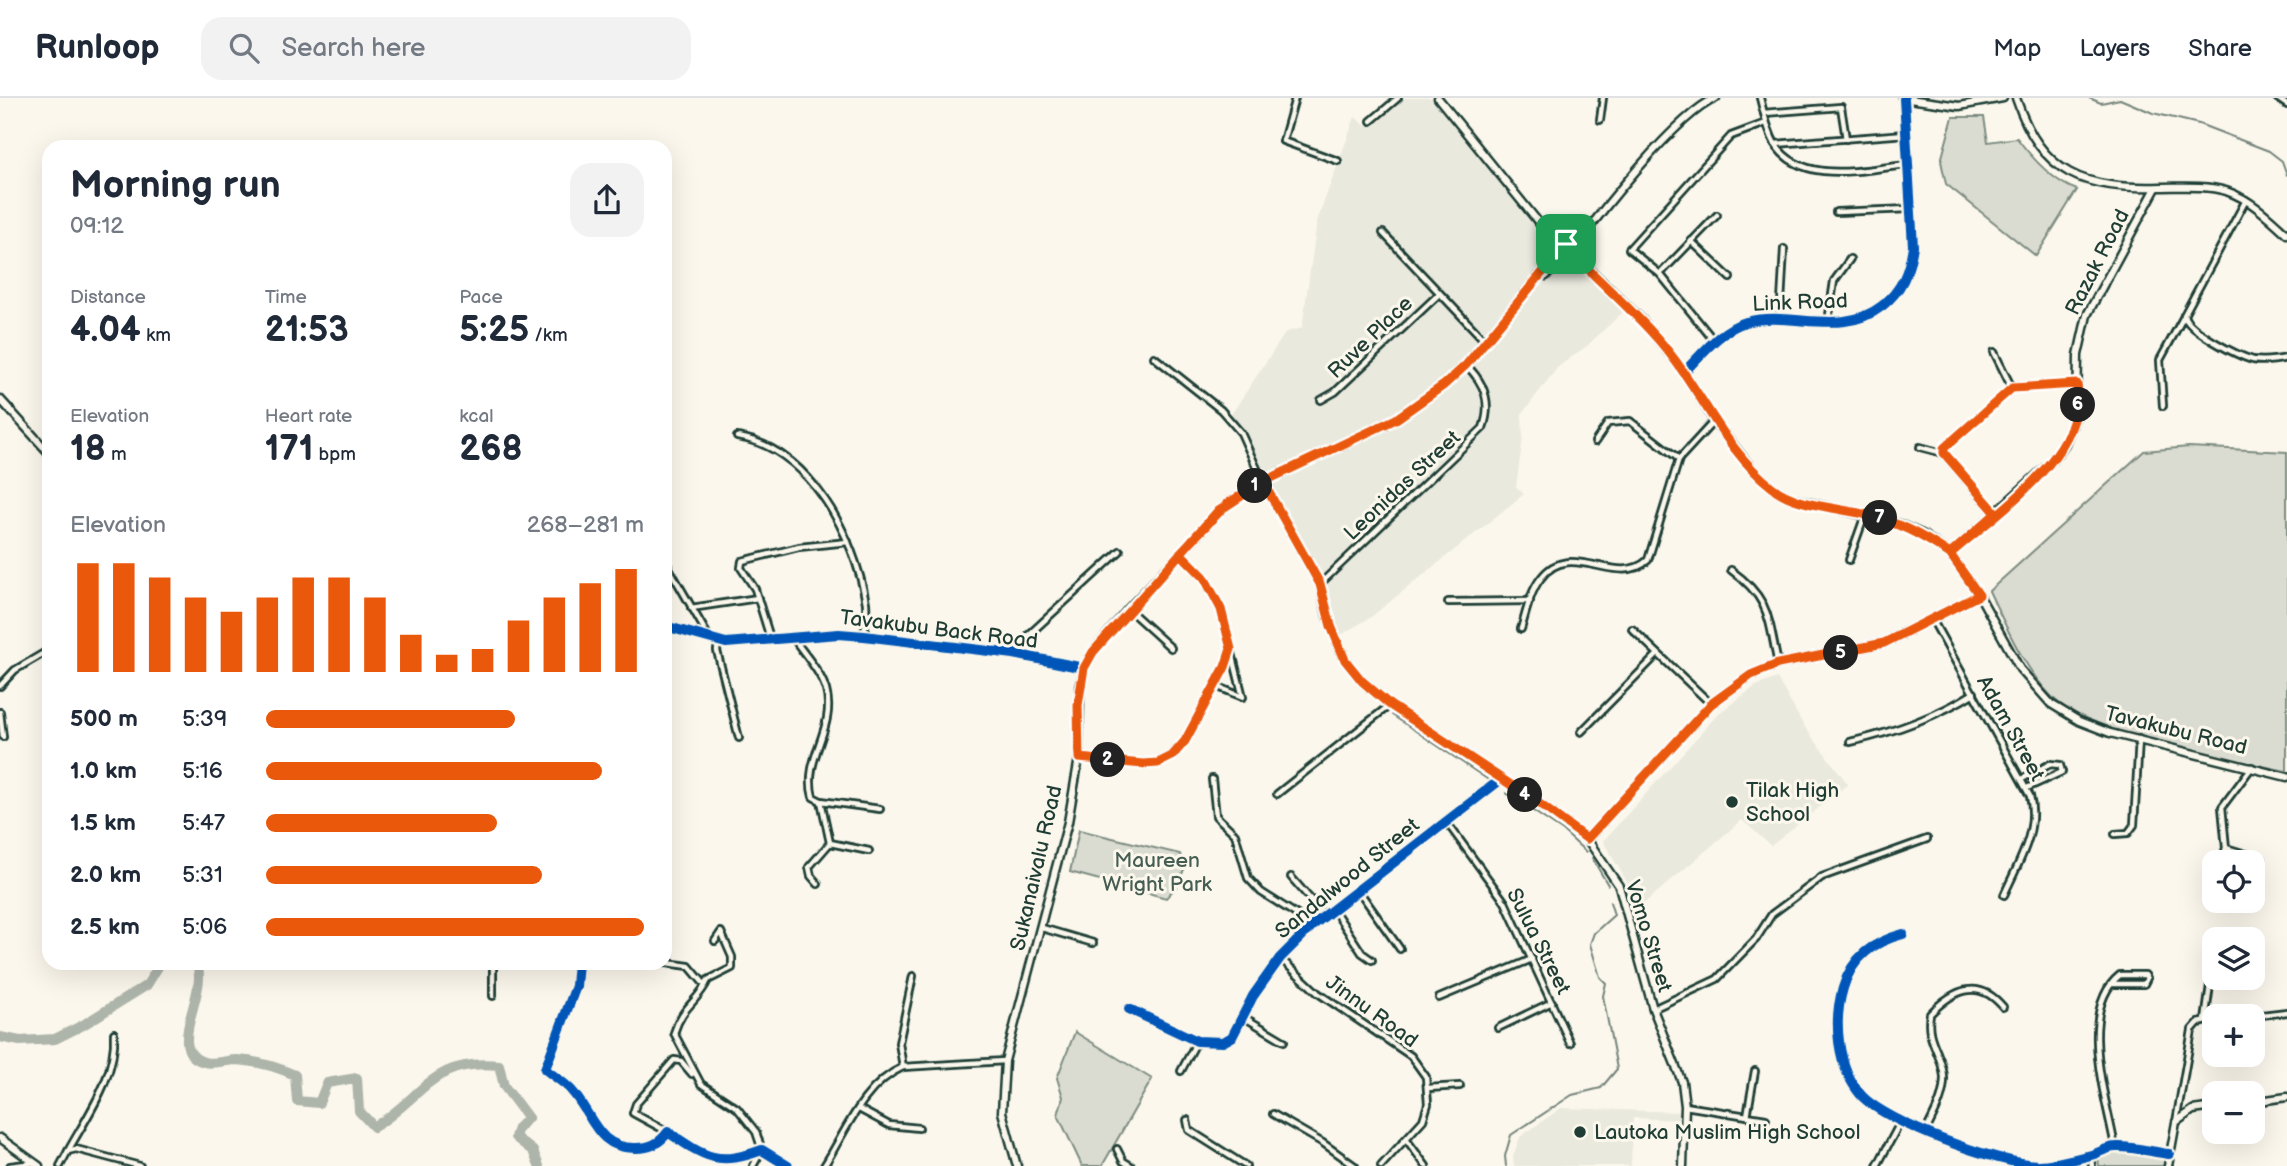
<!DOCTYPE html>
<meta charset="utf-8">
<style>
body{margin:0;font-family:"Balsamiq Sans",sans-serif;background:#f2f2f3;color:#1f2937;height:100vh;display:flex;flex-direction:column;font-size:26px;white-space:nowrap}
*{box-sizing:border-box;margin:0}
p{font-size:23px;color:#747a83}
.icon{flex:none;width:38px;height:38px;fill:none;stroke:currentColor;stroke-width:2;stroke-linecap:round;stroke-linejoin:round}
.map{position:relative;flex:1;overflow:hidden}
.panel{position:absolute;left:42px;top:42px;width:630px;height:830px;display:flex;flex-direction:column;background:#fff;border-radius:21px;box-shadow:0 7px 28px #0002}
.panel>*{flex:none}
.buttons{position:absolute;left:2202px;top:752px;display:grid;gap:14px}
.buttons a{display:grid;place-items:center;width:63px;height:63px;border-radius:14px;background:#fff;box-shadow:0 7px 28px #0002;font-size:35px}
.pin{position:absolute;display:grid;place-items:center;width:60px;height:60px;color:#fff;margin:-30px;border-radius:14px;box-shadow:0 4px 10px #0006}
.km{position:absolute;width:35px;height:35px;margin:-18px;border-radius:50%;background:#222;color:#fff;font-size:19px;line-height:35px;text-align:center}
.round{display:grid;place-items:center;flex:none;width:74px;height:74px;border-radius:21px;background:#f2f2f3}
.headline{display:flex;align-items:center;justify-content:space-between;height:119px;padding:0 28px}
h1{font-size:38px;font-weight:600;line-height:52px}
.stats{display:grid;grid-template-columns:repeat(3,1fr);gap:10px;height:119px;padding:7px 28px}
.stats div{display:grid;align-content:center}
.stats b{font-size:35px;font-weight:600}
.stats small{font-size:19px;font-weight:400}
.stats p{font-size:19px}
.chart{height:196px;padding:14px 28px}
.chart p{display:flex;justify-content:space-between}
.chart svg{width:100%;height:126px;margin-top:7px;stroke:#ea580c;stroke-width:6}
ul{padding:0 28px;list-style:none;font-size:23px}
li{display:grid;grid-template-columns:112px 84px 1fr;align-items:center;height:52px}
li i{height:18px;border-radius:9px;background:#ea580c}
header{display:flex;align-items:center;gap:42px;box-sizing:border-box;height:98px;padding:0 35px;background:#fff;border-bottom:2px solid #e0e1e3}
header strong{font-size:33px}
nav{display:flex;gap:38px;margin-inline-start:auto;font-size:24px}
.search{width:490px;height:63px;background:#f2f2f3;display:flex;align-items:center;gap:18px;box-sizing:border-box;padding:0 24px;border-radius:21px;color:#747a83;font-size:26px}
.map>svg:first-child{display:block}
.built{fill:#eae9de}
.green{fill:#dbdcd1;stroke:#7d8c82;stroke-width:2}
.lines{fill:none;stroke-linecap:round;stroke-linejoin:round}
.stream{stroke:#74847b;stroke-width:2}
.river{stroke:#adb4aa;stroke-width:10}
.street-casing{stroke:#1f3d34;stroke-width:10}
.secondary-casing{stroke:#1f3d34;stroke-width:11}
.street{stroke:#fbf7ec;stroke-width:4.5}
.secondary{stroke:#fbf7ec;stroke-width:6}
.cycleway-casing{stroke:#fbf7ec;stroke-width:15}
.cycleway{stroke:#0057b8;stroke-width:10}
.route-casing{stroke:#fff;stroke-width:14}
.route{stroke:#ea580c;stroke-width:9}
.poi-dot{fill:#1f3d34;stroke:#fbf7ec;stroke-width:2.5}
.labels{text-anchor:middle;stroke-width:6;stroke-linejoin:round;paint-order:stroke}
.street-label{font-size:21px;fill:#1f3d34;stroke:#fbf7ec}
.poi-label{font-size:21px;fill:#1f3d34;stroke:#fbf7ec;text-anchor:start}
.park-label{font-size:21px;fill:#455d53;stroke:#fbf7ec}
</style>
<header>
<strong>Runloop</strong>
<div class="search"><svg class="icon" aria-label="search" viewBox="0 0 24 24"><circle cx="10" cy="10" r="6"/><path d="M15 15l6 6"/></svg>Search here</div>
<nav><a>Map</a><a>Layers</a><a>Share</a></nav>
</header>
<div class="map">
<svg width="2287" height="1068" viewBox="0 0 2287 1068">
<rect width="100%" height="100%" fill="#fbf7ec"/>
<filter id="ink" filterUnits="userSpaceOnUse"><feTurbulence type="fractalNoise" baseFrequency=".0143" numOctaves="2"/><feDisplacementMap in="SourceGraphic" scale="14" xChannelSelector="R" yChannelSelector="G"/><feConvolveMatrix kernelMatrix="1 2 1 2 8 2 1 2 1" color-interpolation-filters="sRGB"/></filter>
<g filter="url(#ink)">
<!-- built -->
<g class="built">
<polygon points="1398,0 1438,0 1570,157 1628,209 1588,247 1558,269 1522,316 1523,339 1516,389 1524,396 1371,519 1336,540 1320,486 1263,384 1241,335 1228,321 1286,234 1302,230 1317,123 1355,19 1366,28"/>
<polygon points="1777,580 1804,628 1848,686 1771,748 1742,722 1641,808 1603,743 1719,615 1756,588"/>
<polygon points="1561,1010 1682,1014 1681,1022 1633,1020 1631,1068 1514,1068 1513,1059 1520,1039"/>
</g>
<!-- green -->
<g class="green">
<path d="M1953,19H1984L1988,44L2017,40C2032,60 2052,83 2077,92L2036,158L1946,86L1941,63Z"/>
<path d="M2189,349L2287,354V673C2231,661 2089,637 2052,599C2023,569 2007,530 1989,493L2144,353Z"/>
<polygon points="1079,732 1180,756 1185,769 1177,788 1166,800 1070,774"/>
<polygon points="1075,934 1152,981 1102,1068 1082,1068 1058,1017 1063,999 1057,980"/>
<polygon points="2115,1052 2172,1063 2172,1068 2099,1068 2098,1058"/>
</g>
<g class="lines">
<!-- stream -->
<g class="stream">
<polyline points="2089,0 2101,5 2120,1 2153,15 2199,26 2269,53 2282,63 2287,77"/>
<polyline points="1392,617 1487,681"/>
<polyline points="1506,695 1563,733 1586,754"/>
<polyline points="1592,760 1608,787"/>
<polyline points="1506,1068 1505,1058 1511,1037 1572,997 1601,990 1617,971 1603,898 1606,885 1600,879 1590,846 1594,835 1614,817 1610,804"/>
</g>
<!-- river -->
<g class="river">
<path d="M195,864C213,889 162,952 204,964C214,967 227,962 237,962C257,963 277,969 295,977L297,1003L319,1005L327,985L357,980L359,1013L374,1029C424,999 431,960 499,967L504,988L528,1020L518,1030L515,1039L533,1053L539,1068"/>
<polyline points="0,939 20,943 55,941 83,927 147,887 161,864"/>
</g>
<defs>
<g id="street">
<polyline points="1295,0 1283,43 1338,63"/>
<path d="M1760,0C1764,15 1767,32 1775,46C1802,89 1868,70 1908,67"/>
<polyline points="2277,0 2287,7"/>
<polyline points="1764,15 1841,9 1846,41"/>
<polyline points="1600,22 1603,0"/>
<polyline points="1371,23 1398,0"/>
<polyline points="1775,46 1906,36"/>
<path d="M2246,102L2184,217C2187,232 2238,258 2253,262C2264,264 2277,262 2287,260"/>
<polyline points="1836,114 1910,111"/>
<polyline points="1383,135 1485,243"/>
<polyline points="1691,143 1730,180"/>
<polyline points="1660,176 1717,117"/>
<polyline points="1780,222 1784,151"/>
<polyline points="1828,224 1834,183 1850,161"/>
<polyline points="1715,244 1660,176 1629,151 1731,38 1766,25"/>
<polyline points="1994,254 2012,290"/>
<polyline points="1154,259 1221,312 1241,335 1263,384"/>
<path d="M1684,274C1702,256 1721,231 1746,224C1792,212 1841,240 1882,208C1902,192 1909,174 1913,148L1904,1"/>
<polyline points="1321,302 1335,294 1439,196"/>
<polyline points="2163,308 2160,262 2184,218"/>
<path d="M737,339C810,350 855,439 866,505C867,515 865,527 864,538"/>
<polyline points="1595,344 1608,325 1630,323 1679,361"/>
<polyline points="1920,349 1943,355"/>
<polyline points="1995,415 1943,355 1944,350 2012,290 2077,286"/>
<polyline points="1849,462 1865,417"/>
<polyline points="665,463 710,541"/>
<path d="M1731,472C1771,501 1768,521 1778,566"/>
<path d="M1320,486L1483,330C1492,305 1485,285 1466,267"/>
<polyline points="1448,504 1530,503"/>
<polyline points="691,510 758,500"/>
<polyline points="1128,511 1171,550"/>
<path d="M1933,523L2030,698C2039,733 2018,765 2004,797"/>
<path d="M1521,531C1526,515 1530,494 1541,480C1570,440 1617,491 1648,462L1679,361L1714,323"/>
<polyline points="1632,531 1711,606"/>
<path d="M794,541C804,556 821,574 826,592C837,631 802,660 813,699L821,703L880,711"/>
<polyline points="718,543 717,553 739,640"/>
<polyline points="771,543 755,491 741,470 742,463 799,449 848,444"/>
<polyline points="1014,556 1021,544 1120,453"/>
<polyline points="0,588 15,572 49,552"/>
<polyline points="1216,588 1243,599 1231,551"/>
<polyline points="0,614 3,639"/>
<polyline points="1581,634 1658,556"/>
<path d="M1850,644C1894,634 1936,619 1974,595"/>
<polyline points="1079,660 1143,666 1158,665 1172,658 1185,643 1225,569 1231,551 1221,511 1204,479 1180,455"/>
<polyline points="1212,681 1216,718 1235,736 1248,780 1261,794 1313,827"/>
<polyline points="2022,681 2050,666 2060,667 2062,674 2027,690"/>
<polyline points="1277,696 1390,607"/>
<polyline points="1448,726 1505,804 1570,945"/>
<polyline points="2115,736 2128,735 2134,727 2139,641"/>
<polyline points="830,745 869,753"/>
<polyline points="2226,750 2262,761"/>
<polyline points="2221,765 2226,750 2222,709 2252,669"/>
<polyline points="1291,779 1325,818"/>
<polyline points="818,786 811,778 809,769 830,745 821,703"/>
<polyline points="1359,793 1400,851"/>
<polyline points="2212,797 2214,790"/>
<polyline points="1334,812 1362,855 1372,862"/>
<polyline points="1042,830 1093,845"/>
<path d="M1903,836C1873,844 1852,859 1843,890C1833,923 1837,969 1861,997C1886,1025 1999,1066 2038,1067C2054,1067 2075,1061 2091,1057C2099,1055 2107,1049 2116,1049C2132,1048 2152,1054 2169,1056"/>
<path d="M715,843L721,834L732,859V870L708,882C698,904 682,908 674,935L701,986L737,1010L756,1034L762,1052L753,1068"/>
<polyline points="1280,860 1318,895 1411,958 1426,979 1428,1006 1423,1022 1381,1068"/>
<polyline points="493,864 493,898"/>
<path d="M578,864L576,888L545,971C553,978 564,984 571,992C593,1016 596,1051 636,1050C650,1050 659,1046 668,1034C706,1060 718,1068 762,1052L788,1068"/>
<polyline points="638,864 641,864"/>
<polyline points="659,864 689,868 705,887"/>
<path d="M2112,886H2144L2147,880L2145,877H2120C2076,912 2107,1002 2115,1049"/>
<polyline points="1439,900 1532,861"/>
<polyline points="1129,911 1197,943 1223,944 1232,939 1253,898 1280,860 1313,827 1500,682"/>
<polyline points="1653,911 1717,881 1756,841 1772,816 1822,779 1927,741"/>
<polyline points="1242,918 1284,943"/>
<polyline points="2245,919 2287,914"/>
<polyline points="2205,923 2211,880"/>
<polyline points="1498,930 1552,904"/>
<polyline points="903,969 899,945 913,878"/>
<polyline points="1181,973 1197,943"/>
<polyline points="1428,990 1460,988"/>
<polyline points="1685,1008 1766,1021"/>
<polyline points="859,1011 889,1027 919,1030"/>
<polyline points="1273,1016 1323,1045 1355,1068"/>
<polyline points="1747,1018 1755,973"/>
<polyline points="1187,1022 1189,1032 1246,1068"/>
<polyline points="2176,1024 2192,932 2198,925 2214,922"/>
<path d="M1926,1033C1934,1016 1944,1000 1944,980C1943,956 1925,943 1930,916C1954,891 1979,880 2003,909"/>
<polyline points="668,1034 633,1015 636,1006 674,962 681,963 692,976"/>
<polyline points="1406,1041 1426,1068"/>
<polyline points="1117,1051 1123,1063 1131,1068"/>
<path d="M68,1053C87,1018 117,978 114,935"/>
<polyline points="2090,1057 2092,1068"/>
<polyline points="10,1068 34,1065"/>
<polyline points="60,1068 68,1053 76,1051 140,1068"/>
<path d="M824,1068C846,1033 863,987 903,969L1005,963"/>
<polyline points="1877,1068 1901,1023"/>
</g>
<g id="secondary">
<polyline points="1438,0 1560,151"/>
<polyline points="1902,0 1959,8 2003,0"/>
<path d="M2016,0C2042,78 2084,91 2161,89C2181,89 2206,87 2226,93C2250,101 2269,119 2287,136"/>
<circle cx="1566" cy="153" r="6"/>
<polyline points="1566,147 1584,131"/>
<path d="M1572,153C1600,115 1676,17 1716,0"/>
<polyline points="1572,154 1642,222 1684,274 1714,323 1754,373 1773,390 1791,400 1899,426 1922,436 1950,456 1979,497 2020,571 2051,606 2079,623 2110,635 2287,679"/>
<polyline points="1546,178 1567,159"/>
<polyline points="0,301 49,355"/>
<polyline points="1263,384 1320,486 1327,517 1345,562 1362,583 1390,607 1537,704 1587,741 1619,788 1653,911 1682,984 1685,1008 1683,1068"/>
<polyline points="1950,456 2051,364 2065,346 2077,316 2078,257 2087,217 2156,90"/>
<polyline points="665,528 726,545 839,536 864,538 1014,556 1084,570"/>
<polyline points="1587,741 1711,606 1751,577 1778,566 1884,545 1979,497"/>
<polyline points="2252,1004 2287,999"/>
<polyline points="0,1040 39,1068"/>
<polyline points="1017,1068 1002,1014 1005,963 1068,724 1079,660 1080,588 1084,570 1093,554 1128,511 1228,405 1263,384 1396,321 1444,287 1466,267 1560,152"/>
<polyline points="2168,1068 2176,1024 2193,1012 2214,1009"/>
</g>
</defs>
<!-- street casing -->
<use href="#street" class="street-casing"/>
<!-- secondary casing -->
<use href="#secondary" class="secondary-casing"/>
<!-- street -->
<use href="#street" class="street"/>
<!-- secondary -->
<use href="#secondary" class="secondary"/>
<defs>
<g id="cycleway">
<path d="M1684,274C1702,256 1721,231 1746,224C1792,212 1841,240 1882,208C1902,192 1909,174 1913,148L1904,1"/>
<polyline points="665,528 726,545 839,536 864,538 1014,556 1084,570"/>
<path d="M1903,836C1873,844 1852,859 1843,890C1833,923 1837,969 1861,997C1886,1025 1999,1066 2038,1067C2054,1067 2075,1061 2091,1057C2099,1055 2107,1049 2116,1049C2132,1048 2152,1054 2169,1056"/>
<path d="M578,864L576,888L545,971C553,978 564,984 571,992C593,1016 596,1051 636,1050C650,1050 659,1046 668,1034C706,1060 718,1068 762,1052L788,1068"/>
<polyline points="1129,911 1197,943 1223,944 1232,939 1253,898 1280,860 1313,827 1500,682"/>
</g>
</defs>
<!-- cycleway casing -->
<use href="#cycleway" class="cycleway-casing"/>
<!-- cycleway -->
<use href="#cycleway" class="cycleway"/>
</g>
</g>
<g class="lines" filter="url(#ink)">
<defs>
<path id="route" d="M1566,146L1466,267L1444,287L1396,321L1263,384L1228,405L1180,455L1204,479L1221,511L1231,551L1225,569L1185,643L1172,658L1158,665L1143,666L1079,660L1078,607L1084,570L1093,554L1217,414L1263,384L1320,486L1331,528L1345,562L1362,583L1390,607L1537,704L1587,741L1711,606L1751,577L1778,566L1884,545L1979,497L1950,456C1996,415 2088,356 2077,286L2012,290L1944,350V355L1996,415L1950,456C1922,437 1896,423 1863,416C1834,409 1796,408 1772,389C1734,360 1711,314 1684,275C1659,237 1626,208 1594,177C1585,169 1575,151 1566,146"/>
</defs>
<!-- route casing -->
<use href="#route" class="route-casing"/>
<!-- route -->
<use href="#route" class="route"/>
</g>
<!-- markers -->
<g class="poi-dot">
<circle cx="1732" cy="704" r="7"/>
<circle cx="1580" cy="1034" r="7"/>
</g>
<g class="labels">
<!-- street labels -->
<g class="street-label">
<text transform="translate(2097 164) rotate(-63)" y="7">Razak Road</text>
<text transform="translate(1800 204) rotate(-2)" y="7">Link Road</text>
<text transform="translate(1370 239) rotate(-44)" y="7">Ruve Place</text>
<text transform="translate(1402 387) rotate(-43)" y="7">Leonidas Street</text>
<text transform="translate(939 531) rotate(7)" y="7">Tavakubu Back Road</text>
<text transform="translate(2011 630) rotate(61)" y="7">Adam Street</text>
<text transform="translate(2176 632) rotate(14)" y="7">Tavakubu Road</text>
<text transform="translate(1036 770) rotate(-77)" y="7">Sukanaivalu Road</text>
<text transform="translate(1347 780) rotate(-39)" y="7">Sandalwood Street</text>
<text transform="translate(1649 838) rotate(73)" y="7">Vomo Street</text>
<text transform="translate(1539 843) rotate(63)" y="7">Sulua Street</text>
<text transform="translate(1372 913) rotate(36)" y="7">Jinnu Road</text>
</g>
<!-- poi labels -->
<g class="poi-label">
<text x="1746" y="699">Tilak High<tspan x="1746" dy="24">School</tspan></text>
<text x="1594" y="1041">Lautoka Muslim High School</text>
</g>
<!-- park labels -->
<g class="park-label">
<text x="1157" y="769">Maureen<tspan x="1157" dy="24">Wright Park</tspan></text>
</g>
</g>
</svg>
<div class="buttons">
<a><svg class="icon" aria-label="locate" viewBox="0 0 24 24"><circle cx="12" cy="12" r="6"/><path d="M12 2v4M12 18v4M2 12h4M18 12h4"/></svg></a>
<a><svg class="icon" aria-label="layers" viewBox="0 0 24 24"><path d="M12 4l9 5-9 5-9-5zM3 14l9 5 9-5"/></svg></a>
<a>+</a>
<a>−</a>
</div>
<div class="pin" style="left:1566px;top:146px;background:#1e9e55"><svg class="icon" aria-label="arrive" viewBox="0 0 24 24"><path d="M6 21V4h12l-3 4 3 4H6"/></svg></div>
<b class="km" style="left:1255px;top:388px">1</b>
<b class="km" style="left:1108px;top:662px">2</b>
<b class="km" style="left:1525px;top:697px">4</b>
<b class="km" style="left:1841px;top:555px">5</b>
<b class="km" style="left:2078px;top:307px">6</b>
<b class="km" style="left:1880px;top:420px">7</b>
<section class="panel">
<div class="headline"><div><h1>Morning run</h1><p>09:12</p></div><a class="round"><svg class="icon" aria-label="share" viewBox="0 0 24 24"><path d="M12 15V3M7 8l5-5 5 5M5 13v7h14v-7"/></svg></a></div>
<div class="stats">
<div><p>Distance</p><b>4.04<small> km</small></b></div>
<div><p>Time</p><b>21:53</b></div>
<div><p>Pace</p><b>5:25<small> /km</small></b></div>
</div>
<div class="stats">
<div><p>Elevation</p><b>18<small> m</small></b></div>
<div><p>Heart rate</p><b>171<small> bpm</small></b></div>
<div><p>kcal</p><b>268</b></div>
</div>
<div class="chart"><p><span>Elevation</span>268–281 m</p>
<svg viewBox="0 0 160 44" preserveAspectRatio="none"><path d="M5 44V6M15 44V6M25 44V11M35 44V18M45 44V23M55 44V18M65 44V11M75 44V11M85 44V18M95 44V31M105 44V38M115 44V36M125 44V26M135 44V18M145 44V13M155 44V8"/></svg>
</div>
<ul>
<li><b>500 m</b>5:39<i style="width:66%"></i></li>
<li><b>1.0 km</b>5:16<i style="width:89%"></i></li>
<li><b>1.5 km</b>5:47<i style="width:61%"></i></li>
<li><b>2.0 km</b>5:31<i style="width:73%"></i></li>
<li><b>2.5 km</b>5:06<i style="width:100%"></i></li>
</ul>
</section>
</div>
